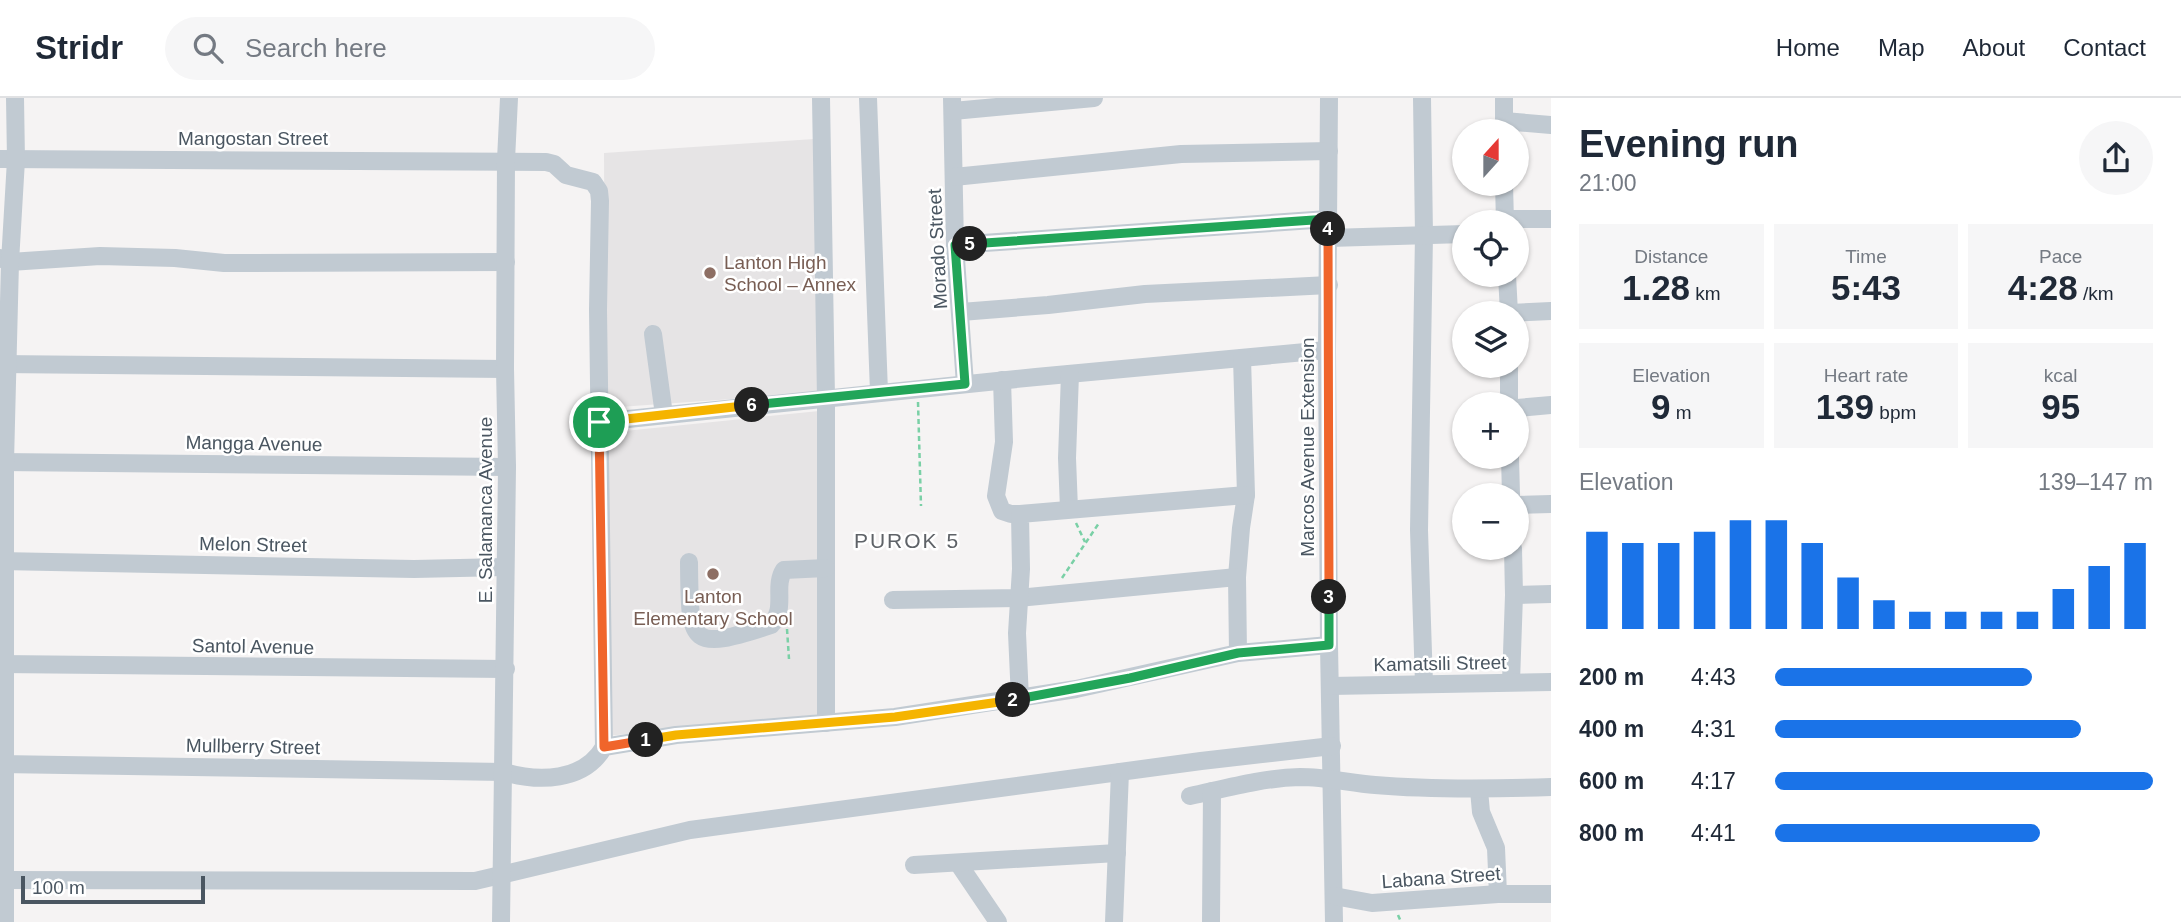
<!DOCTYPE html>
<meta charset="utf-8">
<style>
body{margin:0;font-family:Arial,sans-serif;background:#f6f6f7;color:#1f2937;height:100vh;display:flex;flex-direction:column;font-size:26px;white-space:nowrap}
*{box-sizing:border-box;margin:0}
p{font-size:23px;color:#747a83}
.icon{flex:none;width:38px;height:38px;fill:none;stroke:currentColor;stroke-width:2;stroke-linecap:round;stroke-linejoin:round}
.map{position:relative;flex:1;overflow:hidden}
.side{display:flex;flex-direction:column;background:#fff;width:630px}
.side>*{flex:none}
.needle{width:46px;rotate:21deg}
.tools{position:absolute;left:1452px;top:21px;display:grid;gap:14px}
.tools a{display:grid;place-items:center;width:77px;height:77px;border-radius:50%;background:#fff;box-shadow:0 2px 5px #0004;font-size:35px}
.scale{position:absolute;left:21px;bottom:18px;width:184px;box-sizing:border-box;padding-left:7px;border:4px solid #4a5661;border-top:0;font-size:19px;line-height:24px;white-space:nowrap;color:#4a5661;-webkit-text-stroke:5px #fff;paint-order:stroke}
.pin{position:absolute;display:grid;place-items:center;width:60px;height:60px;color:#fff;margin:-30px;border:4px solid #fff;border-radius:50%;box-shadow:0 2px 7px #0007}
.km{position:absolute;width:35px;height:35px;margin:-18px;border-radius:50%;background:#222;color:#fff;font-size:19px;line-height:35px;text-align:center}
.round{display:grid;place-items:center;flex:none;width:74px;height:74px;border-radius:37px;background:#f6f6f7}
.head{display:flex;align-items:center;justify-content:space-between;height:119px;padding:0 28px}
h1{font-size:38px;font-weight:700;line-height:52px}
.figures{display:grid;grid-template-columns:repeat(3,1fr);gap:10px;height:119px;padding:7px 28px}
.figures div{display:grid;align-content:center;border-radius:0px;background:#f6f6f7;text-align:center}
.figures b{font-size:35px;font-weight:700}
.figures small{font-size:19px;font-weight:400}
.figures p{font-size:19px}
.chart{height:196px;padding:14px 28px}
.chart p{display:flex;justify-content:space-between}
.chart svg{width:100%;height:126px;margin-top:7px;stroke:#1a73e8;stroke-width:6}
ul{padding:0 28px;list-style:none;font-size:23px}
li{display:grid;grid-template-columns:112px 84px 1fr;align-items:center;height:52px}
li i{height:18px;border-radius:9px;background:#1a73e8}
header{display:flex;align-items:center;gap:42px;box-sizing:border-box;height:98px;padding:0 35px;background:#fff;border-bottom:2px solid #e0e1e3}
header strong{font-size:33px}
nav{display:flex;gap:38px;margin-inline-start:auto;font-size:24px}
.search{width:490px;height:63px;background:#f6f6f7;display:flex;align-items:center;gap:18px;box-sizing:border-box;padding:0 24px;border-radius:38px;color:#747a83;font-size:26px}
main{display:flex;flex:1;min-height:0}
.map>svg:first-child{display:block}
.education{fill:#e6e4e5}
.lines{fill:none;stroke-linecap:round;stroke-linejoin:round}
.path{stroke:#7ad0a6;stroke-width:2.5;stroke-dasharray:5 3.5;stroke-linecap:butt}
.minor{stroke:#c1cad2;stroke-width:18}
.split-1-casing{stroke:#fff;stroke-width:14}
.split-2-casing{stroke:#fff;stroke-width:14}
.split-3-casing{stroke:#fff;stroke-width:14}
.split-4-casing{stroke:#fff;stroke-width:14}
.split-5-casing{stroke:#fff;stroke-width:14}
.split-6-casing{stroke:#fff;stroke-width:14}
.split-7-casing{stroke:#fff;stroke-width:14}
.split-1{stroke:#f0652b;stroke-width:9}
.split-2{stroke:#f5b400;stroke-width:9}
.split-3{stroke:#22a559;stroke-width:9}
.split-4{stroke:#f0652b;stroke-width:9}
.split-5{stroke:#22a559;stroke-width:9}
.split-6{stroke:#22a559;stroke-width:9}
.split-7{stroke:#f5b400;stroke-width:9}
.education-dot{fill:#8d6e63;stroke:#fff;stroke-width:2.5}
.labels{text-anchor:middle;stroke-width:5;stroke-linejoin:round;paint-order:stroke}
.street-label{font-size:19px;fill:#4a5661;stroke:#fff}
.education-label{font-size:19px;fill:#785e54;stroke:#fff;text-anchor:start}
.neighbourhood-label{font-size:21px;letter-spacing:2px;fill:#5f6368;stroke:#fff}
</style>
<header>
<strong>Stridr</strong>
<div class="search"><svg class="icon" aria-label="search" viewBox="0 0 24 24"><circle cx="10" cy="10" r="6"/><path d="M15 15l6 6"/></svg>Search here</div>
<nav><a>Home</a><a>Map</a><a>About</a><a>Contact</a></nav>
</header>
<main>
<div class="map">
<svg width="1551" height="824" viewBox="0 0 1551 824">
<rect width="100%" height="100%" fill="#f5f3f3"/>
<!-- education -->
<g class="education">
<polygon points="814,41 819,295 605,310 604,55"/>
<polygon points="819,313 822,616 607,638 605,335"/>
</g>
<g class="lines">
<!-- path -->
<g class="path">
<polyline points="918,304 921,408"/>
<polyline points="1076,425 1085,444"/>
<polyline points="1062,480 1099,425"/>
<polyline points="787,531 789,561"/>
<polyline points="1398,817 1401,824"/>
</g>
<!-- minor -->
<g class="minor">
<polyline points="821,0 826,300 826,625"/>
<polyline points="868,0 879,294"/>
<polyline points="952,0 955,147 965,286"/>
<polyline points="1329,0 1327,252 1329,547 1334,824"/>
<polyline points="1422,0 1424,137 1419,432 1424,586"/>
<polyline points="953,13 1094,0"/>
<polyline points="1504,23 1504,0"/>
<polyline points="1504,33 1504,23 1551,27"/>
<polyline points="0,61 546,64 554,66 566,77 593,84 599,93 600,103 598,212 604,649"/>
<polyline points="954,79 1181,56 1329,53"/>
<polyline points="1504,86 1505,124"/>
<polyline points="1505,121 1551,121"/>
<polyline points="1329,140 1465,136"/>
<polyline points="955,147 1328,121"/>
<polyline points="0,160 10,164 100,158 175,160 224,165 506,164"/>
<polyline points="1507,177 1509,215"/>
<polyline points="961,214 1048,207 1145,196 1329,187"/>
<polyline points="1510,215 1551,213"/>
<polyline points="653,236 664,317"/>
<polyline points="0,266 505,271"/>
<polyline points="1002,282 1004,344 996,398 1002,413 1011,416 1020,416"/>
<polyline points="1509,306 1509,268"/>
<polyline points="1517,310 1551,307"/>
<polyline points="599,324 1036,279 1327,252"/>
<polyline points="1510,359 1511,397"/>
<polyline points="0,364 507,369"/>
<polyline points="1517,407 1551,406"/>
<polyline points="1069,411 1067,360 1070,276"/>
<polyline points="0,463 414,471 505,469"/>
<path d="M689,464C690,545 687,555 771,527C787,510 773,489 784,472L826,470"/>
<polyline points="1237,479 1241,430 1246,397 1242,260"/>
<polyline points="1514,497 1551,496"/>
<polyline points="893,502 1018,500 1237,479 1238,555"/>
<polyline points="0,566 506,571"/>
<polyline points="1511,584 1514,497 1513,450"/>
<polyline points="1330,588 1551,584"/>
<polyline points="1020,601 1017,535 1021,471 1020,416 1246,397"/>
<path d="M0,666L504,674C538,684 584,684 604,649L676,637L895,619L1076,591L1238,555L1329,547"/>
<polyline points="1479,692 1481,714 1496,750 1498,796"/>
<path d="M1190,698C1227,690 1262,680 1300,679C1326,679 1350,685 1375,687C1433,692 1492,691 1551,689"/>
<polyline points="958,765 998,824"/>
<polyline points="914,767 1117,755"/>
<polyline points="0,782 475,783 690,732 1201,663 1332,648"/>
<polyline points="1334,798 1372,805 1498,796 1551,796"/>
<polyline points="5,824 5,364 10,164 16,62 15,0"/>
<polyline points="501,824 507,369 505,271 506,62 509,0"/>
<polyline points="1114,824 1120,674"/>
<polyline points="1211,824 1212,693"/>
</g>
</g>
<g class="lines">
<defs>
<polyline id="split-1" points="599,324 604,649 646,642"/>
<polyline id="split-2" points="646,642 676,637 895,619 1013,602"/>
<polyline id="split-3" points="1013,602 1130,580 1238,555 1329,547 1329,499"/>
<polyline id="split-4" points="1328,131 1329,499"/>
<polyline id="split-5" points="970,146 1328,121 1328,131"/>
<polyline id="split-6" points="752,307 965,286 955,147 970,146"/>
<polyline id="split-7" points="599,324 752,307"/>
</defs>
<!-- split-1 casing -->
<use href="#split-1" class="split-1-casing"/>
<!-- split-2 casing -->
<use href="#split-2" class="split-2-casing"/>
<!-- split-3 casing -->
<use href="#split-3" class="split-3-casing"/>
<!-- split-4 casing -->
<use href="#split-4" class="split-4-casing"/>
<!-- split-5 casing -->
<use href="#split-5" class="split-5-casing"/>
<!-- split-6 casing -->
<use href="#split-6" class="split-6-casing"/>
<!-- split-7 casing -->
<use href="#split-7" class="split-7-casing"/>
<!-- split-1 -->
<use href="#split-1" class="split-1"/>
<!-- split-2 -->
<use href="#split-2" class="split-2"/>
<!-- split-3 -->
<use href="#split-3" class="split-3"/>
<!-- split-4 -->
<use href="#split-4" class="split-4"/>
<!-- split-5 -->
<use href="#split-5" class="split-5"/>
<!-- split-6 -->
<use href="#split-6" class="split-6"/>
<!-- split-7 -->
<use href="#split-7" class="split-7"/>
</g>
<!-- markers -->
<g class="education-dot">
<circle cx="710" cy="175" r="7"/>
<circle cx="713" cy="476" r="7"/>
</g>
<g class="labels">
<!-- street labels -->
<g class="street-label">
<text x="253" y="47">Mangostan Street</text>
<text transform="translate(937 151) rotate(-93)" y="7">Morado Street</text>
<text transform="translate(254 345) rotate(1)" y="7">Mangga Avenue</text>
<text transform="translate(1307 349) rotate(-90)" y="7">Marcos Avenue Extension</text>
<text transform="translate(485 412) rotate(-90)" y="7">E. Salamanca Avenue</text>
<text transform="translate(253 446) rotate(1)" y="7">Melon Street</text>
<text transform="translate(253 548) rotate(1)" y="7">Santol Avenue</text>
<text transform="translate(1440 565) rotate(-1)" y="7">Kamatsili Street</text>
<text transform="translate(253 648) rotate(1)" y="7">Mullberry Street</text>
<text transform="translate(1441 779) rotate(-4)" y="7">Labana Street</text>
</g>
<!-- education labels -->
<g class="education-label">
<text x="724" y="171">Lanton High<tspan x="724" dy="22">School – Annex</tspan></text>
<text x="713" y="505" text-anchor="middle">Lanton<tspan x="713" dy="22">Elementary School</tspan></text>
</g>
<!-- neighbourhood labels -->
<g class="neighbourhood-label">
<text x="907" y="450">PUROK 5</text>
</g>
</g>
</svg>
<div class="tools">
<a><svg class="needle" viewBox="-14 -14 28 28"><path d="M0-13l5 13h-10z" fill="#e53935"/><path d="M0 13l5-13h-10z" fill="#747a83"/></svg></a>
<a><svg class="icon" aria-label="locate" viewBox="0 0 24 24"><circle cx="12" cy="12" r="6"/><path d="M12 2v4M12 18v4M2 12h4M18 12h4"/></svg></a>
<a><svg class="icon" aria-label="layers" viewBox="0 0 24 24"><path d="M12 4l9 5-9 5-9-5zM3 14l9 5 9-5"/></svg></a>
<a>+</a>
<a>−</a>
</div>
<div class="scale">100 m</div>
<div class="pin" style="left:599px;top:324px;background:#1e9e55"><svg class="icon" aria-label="arrive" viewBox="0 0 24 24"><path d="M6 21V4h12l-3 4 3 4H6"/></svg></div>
<b class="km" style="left:646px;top:642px">1</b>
<b class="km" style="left:1013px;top:602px">2</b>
<b class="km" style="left:1329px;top:499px">3</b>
<b class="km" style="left:1328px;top:131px">4</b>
<b class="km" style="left:970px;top:146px">5</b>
<b class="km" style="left:752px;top:307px">6</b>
</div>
<section class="side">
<div class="head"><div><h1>Evening run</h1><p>21:00</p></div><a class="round"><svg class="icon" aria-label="share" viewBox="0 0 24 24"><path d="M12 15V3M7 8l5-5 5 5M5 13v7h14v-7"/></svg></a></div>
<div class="figures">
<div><p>Distance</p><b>1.28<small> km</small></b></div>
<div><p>Time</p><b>5:43</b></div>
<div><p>Pace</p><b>4:28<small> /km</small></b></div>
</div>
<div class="figures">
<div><p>Elevation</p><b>9<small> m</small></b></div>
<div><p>Heart rate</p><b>139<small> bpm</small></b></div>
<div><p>kcal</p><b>95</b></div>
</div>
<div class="chart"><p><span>Elevation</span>139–147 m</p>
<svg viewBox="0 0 160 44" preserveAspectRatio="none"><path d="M5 44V10M15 44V14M25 44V14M35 44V10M45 44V6M55 44V6M65 44V14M75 44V26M85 44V34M95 44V38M105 44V38M115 44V38M125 44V38M135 44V30M145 44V22M155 44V14"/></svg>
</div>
<ul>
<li><b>200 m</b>4:43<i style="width:68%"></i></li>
<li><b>400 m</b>4:31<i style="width:81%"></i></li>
<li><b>600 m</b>4:17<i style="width:100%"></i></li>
<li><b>800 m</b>4:41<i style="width:70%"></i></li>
</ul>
</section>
</main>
